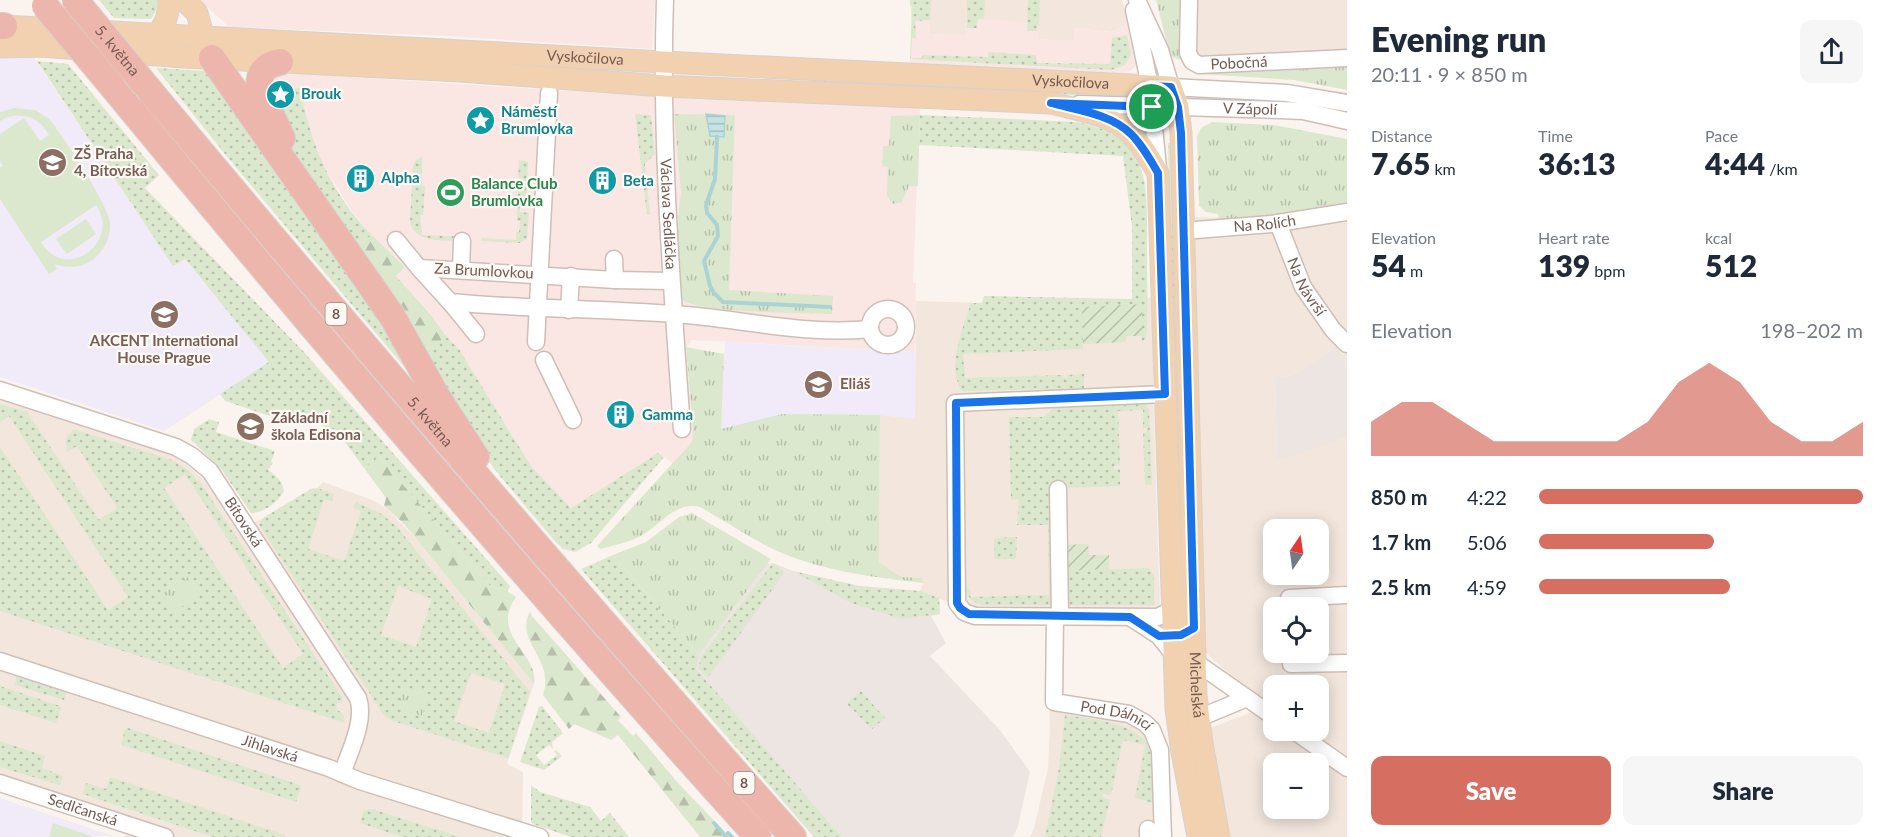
<!DOCTYPE html>
<meta charset="utf-8">
<style>
body{margin:0;font-family:Lato,sans-serif;background:#f6f6f7;color:#1f2937;height:100vh;display:flex;flex-direction:column;font-size:22px;white-space:nowrap}
*{box-sizing:border-box;margin:0}
p{font-size:20px;color:#747a83}
.icon{flex:none;width:33px;height:33px;fill:none;stroke:currentColor;stroke-width:2;stroke-linecap:round;stroke-linejoin:round}
.map{position:relative;flex:1;overflow:hidden}
.sheet{display:flex;flex-direction:column;background:#fff;width:540px}
.sheet>*{flex:none}
.needle{width:39px;rotate:13deg}
.fabs{position:absolute;left:1263px;top:519px;display:grid;gap:12px}
.fabs a{display:grid;place-items:center;width:66px;height:66px;border-radius:12px;background:#fff;box-shadow:0 3px 15px #0003;font-size:30px}
.pin{position:absolute;display:grid;place-items:center;width:51px;height:51px;color:#fff;margin:-26px;border:3px solid #fff;border-radius:50%;box-shadow:0 2px 6px #0007}
.round{display:grid;place-items:center;flex:none;width:63px;height:63px;border-radius:12px;background:#f6f6f7}
.overview{display:flex;align-items:center;justify-content:space-between;height:102px;padding:0 24px}
h1{font-size:33px;font-weight:800;line-height:45px}
.metrics{display:grid;grid-template-columns:repeat(3,1fr);gap:9px;height:102px;padding:6px 24px}
.metrics div{display:grid;align-content:center}
.metrics b{font-size:30px;font-weight:800}
.metrics small{font-size:16px;font-weight:400}
.metrics p{font-size:16px}
.chart{height:168px;padding:12px 24px}
.chart p{display:flex;justify-content:space-between}
.chart svg{width:100%;height:108px;margin-top:6px;fill:#d66e62;opacity:.7}
.primary-button{display:flex;gap:12px;margin-top:auto;padding:12px 24px}
.primary-button a{flex:1;height:69px;border-radius:12px;background:#d66e62;color:#fff;font-size:24px;font-weight:800;line-height:69px;text-align:center}
.primary-button a+a{background:#f6f6f7;color:#1f2937}
ul{padding:0 24px;list-style:none;font-size:20px}
li{display:grid;grid-template-columns:96px 72px 1fr;align-items:center;height:45px}
li i{height:15px;border-radius:8px;background:#d66e62}
main{display:flex;flex:1;min-height:0}
.map>svg:first-child{display:block}
.residential{fill:#f2e6dd;fill-rule:evenodd}
.commercial{fill:#fae7e3}
.industrial{fill:#ece5e2}
.education{fill:#f1eaf8}
.grass{fill:url(#grass-dots);fill-rule:evenodd}
.forest{fill:url(#forest-firs)}
.park{fill:url(#park-tufts)}
.garden{fill:url(#garden-furrows)}
.pitch{fill:#dbe8cd;fill-rule:evenodd}
.water{fill:url(#water-rules);stroke:#abd3d4;stroke-width:1.5}
.lines{fill:none;stroke-linecap:round;stroke-linejoin:round}
.stream{stroke:#abd3d4;stroke-width:4}
.minor-casing{stroke:#cfbeb6;stroke-width:19}
.major-casing{stroke:#d8d1cf;stroke-width:23}
.highway-casing{stroke:#d8d1cf;stroke-width:28}
.minor{stroke:#fff;stroke-width:16}
.major{stroke:#f1d1af;stroke-width:21}
.highway{stroke:#edb6ac;stroke-width:26}
.highway-bridge-casing{stroke:#d8d1cf;stroke-width:28;stroke-linecap:butt}
.highway-bridge{stroke:#edb6ac;stroke-width:26}
.route-casing{stroke:#fff;stroke-width:12}
.route{stroke:#1a73e8;stroke-width:8}
.labels{text-anchor:middle;stroke-width:4.5;stroke-linejoin:round;paint-order:stroke}
.shield{fill:#fef9f4;stroke:#9e8a83;stroke-width:1.5}
.shield-label{font-size:14px;font-weight:bold;fill:#755a52}
.street-label{font-size:15px;fill:#755a52;stroke:#fef9f4}
.culture-label{font-size:15px;font-weight:bold;fill:#0d838f;stroke:#fef9f4;text-anchor:start}
.education-label{font-size:15px;font-weight:bold;fill:#785e54;stroke:#fef9f4;text-anchor:start}
.leisure-label{font-size:15px;font-weight:bold;fill:#27864d;stroke:#fef9f4;text-anchor:start}
</style>
<main>
<div class="map">
<svg width="1347" height="837" viewBox="0 0 1347 837">
<defs>
<pattern id="grass-dots" width="8" height="8" patternUnits="userSpaceOnUse" patternTransform="scale(1.5)"><rect width="8" height="8" fill="#dbe8cd"/><path d="M2 2h.1M6 6h.1" fill="none" stroke="#b6bfa9" stroke-width="1.8" stroke-linecap="round"/></pattern>
<pattern id="forest-firs" width="22" height="20" patternUnits="userSpaceOnUse" patternTransform="scale(1.5)"><rect width="22" height="20" fill="#dbe8cd"/><path d="M5 1l3.5 6h-7zM16 11l3.5 6h-7z" fill="#b6bfa9"/></pattern>
<pattern id="park-tufts" width="24" height="20" patternUnits="userSpaceOnUse" patternTransform="scale(1.5)"><rect width="24" height="20" fill="#dbe8cd"/><path d="M3 7l-1-3M5 7V3M7 7l1-3M15 17l-1-3M17 17v-4M19 17l1-3" fill="none" stroke="#b6bfa9"/></pattern>
<pattern id="garden-furrows" width="10" height="10" patternUnits="userSpaceOnUse" patternTransform="scale(1.5)"><rect width="10" height="10" fill="#dbe8cd"/><path d="M-1 1l2-2M0 10L10 0M9 11l2-2" fill="none" stroke="#b6bfa9"/></pattern>
<pattern id="water-rules" width="6" height="5" patternUnits="userSpaceOnUse" patternTransform="scale(1.5)"><rect width="6" height="5" fill="#c4e3e3"/><path d="M0 2.5h6" fill="none" stroke="#a4bbbb"/></pattern>
</defs>
<rect width="100%" height="100%" fill="#fbf4ee"/>
<!-- residential -->
<g class="residential">
<polygon points="910,0 1122,0 1129,22 1112,32 1075,28 1074,41 930,34 912,20"/>
<polygon points="1184,0 1347,0 1347,62 1200,69"/>
<path d="M1347,204V371L1342,357L1335,349L1300,371L1287,377H1275L1277,458L1347,437V761L1303,731L1318,730V686H1274L1273,710L1258,700L1205,652L1191,217L1253,218ZM1274,530H1318V574H1274ZM1274,608H1318V652H1274Z"/>
<polygon points="984,296 1132,300 1153,297 1153,387 1160,608 1151,610 969,610 920,591 923,583 922,578 901,577 879,562 880,415 915,418 916,301 982,303"/>
<polygon points="0,397 172,455 187,465 203,479 238,530 263,518 311,489 317,488 323,482 372,500 386,508 418,541 534,684 507,764 523,772 522,837 126,837 130,818 0,775"/>
<polygon points="1049,704 1122,718 1146,733 1167,759 1171,805 1170,837 1030,837 1034,828 1048,769 1050,727"/>
<path d="M1252,712L1273,727L1274,730L1279,731L1347,778V837H1227L1208,729ZM1274,764H1318V808H1274Z"/>
</g>
<!-- commercial -->
<g class="commercial">
<polygon points="200,0 655,0 652,49 446,36 229,27"/>
<polygon points="977,19 1028,22 1027,30 1039,31 1039,39 1074,41 1075,28 1112,32 1129,22 1138,57 1136,66 1130,71 1111,76 910,67 912,20 930,20 930,34 965,35 966,28 977,28"/>
<polygon points="273,72 695,99 920,108 913,283 916,283 915,352 692,340 686,348 693,429 692,442 673,463 658,453 571,508 531,466 459,349 447,337 431,315 396,276 405,267 367,230 351,210 324,167 306,119 288,89 278,87 272,80"/>
</g>
<!-- industrial -->
<g class="industrial">
<polygon points="1336,348 1342,357 1347,371 1347,437 1286,458 1277,458 1275,377 1287,377 1300,371"/>
<polygon points="773,563 793,571 859,586 920,591 939,598 940,614 931,616 946,643 930,656 1000,730 1030,772 1018,826 1013,837 842,837 695,669 699,655 767,564"/>
</g>
<!-- education -->
<g class="education">
<polygon points="0,55 32,55 173,265 184,259 270,362 164,431 0,377"/>
<polygon points="725,342 915,352 915,419 880,415 720,430"/>
<polygon points="0,798 113,836 0,837"/>
</g>
<!-- grass -->
<g class="grass">
<polygon points="99,0 158,0 156,11 151,19 114,18"/>
<polygon points="910,0 931,0 930,20 915,21 916,38 912,38 911,58 922,58 922,55 988,57 988,52 1036,55 1037,63 1110,64 1112,38 1127,35 1131,55 1125,65 1111,70 910,59 912,5 910,5"/>
<polygon points="967,0 985,0 984,19 978,19 977,28 967,28"/>
<polygon points="1028,0 1040,0 1039,25 1037,25 1037,31 1027,31"/>
<polygon points="37,61 68,64 159,175 145,188 303,351 510,586 508,590 491,587 379,457 364,468 336,430 287,415 285,421 225,401 220,394 269,362 185,259 173,266"/>
<polygon points="156,68 206,71 378,309 417,382 229,159"/>
<polygon points="817,77 1125,92 1126,98 813,82"/>
<path d="M272,80C280,90 288,89 300,88C310,142 332,196 372,235L355,247L312,184L292,150L267,95Z"/>
<polygon points="635,114 651,115 655,154 645,164 650,215 647,215"/>
<path d="M920,115L1077,122C1100,127 1122,134 1135,155C1151,181 1146,226 1147,255C1147,278 1148,302 1147,325L1146,338L1142,342L1141,304L1082,307L1083,349L963,354L965,378L1063,375V378H1067V375L1084,374V388L962,391C946,367 963,328 971,303H982L984,296L1132,299V227L1123,156L919,145Z"/>
<polygon points="1168,143 1171,144 1186,619 1180,618"/>
<path d="M422,156V186H425L423,215H420L422,235L471,237L470,241C452,240 414,245 410,222L413,166L415,161Z"/>
<polygon points="519,160 528,162 526,203 520,203 520,212 529,213 527,238 520,243 481,241 481,238 516,240 516,232 519,232 520,221 517,221 518,191 521,190 522,181 518,180"/>
<polygon points="447,337 459,349 531,466 571,508 658,453 664,457 591,543 575,552 563,549 553,539 500,476 479,449 421,352"/>
<path d="M0,404L27,412L99,520L117,508L77,446L67,452L66,439L73,429L172,460L189,471L202,485L342,697V702L337,703L336,709L343,714L345,723L0,611V447L108,610L128,597L9,416L0,422ZM185,474L303,654L283,668L164,488Z"/>
<path d="M1145,404L1149,409L1152,485H1145L1143,433L1147,432V428H1143V410L1118,411L1120,465L1113,466L1114,469H1120V486L1062,488L1065,571L1150,568V571L1154,575V605H982C972,602 968,598 965,588L970,589L971,597L1049,595L1048,525H1017L1019,499L1011,500L1009,417H1043L1055,407Z"/>
<path d="M209,419L219,422L216,432L275,451L271,462L273,463L268,470C277,476 282,481 284,491C278,502 264,513 251,513L222,470L191,440L194,429Z"/>
<path d="M317,488L334,494L332,501L324,499L308,549L344,561L361,511L353,508L356,502L382,514L397,527L530,692L508,758L390,720L384,715L259,525L263,518L311,489ZM398,586L432,599L416,647L381,635ZM471,673L505,684L489,733L454,721Z"/>
<polygon points="1017,537 1016,559 994,559 994,538"/>
<polygon points="613,555 699,655 696,669 842,837 814,837 581,569"/>
<polygon points="773,563 785,572 708,678 698,668 702,655"/>
<polygon points="793,571 859,586 920,591 939,598 940,614 902,619 851,603"/>
<polygon points="17,674 67,690 64,700 15,685"/>
<polygon points="0,686 60,706 61,709 56,723 0,705"/>
<polygon points="861,691 885,718 872,729 847,704"/>
<polygon points="542,706 563,733 552,742 553,749 549,745 536,755 544,765 557,755 554,751 556,750 562,756 544,770 520,762 539,707"/>
<path d="M1065,715C1090,719 1143,722 1152,752C1155,763 1153,790 1153,803L1135,798L1145,745L1123,740L1111,795L1103,793L1102,797L1110,800L1101,837H1045L1059,768Z"/>
<polygon points="128,728 300,785 301,787 296,802 121,745 125,729"/>
<polygon points="0,741 45,756 42,768 63,776 60,785 0,767"/>
<polygon points="110,777 285,835 284,837 213,837 83,794 85,783 106,789"/>
<polygon points="531,785 540,792 590,807 601,821 610,813 629,837 571,837 533,824 531,822"/>
<polygon points="372,809 460,837 402,837 360,823 364,811"/>
</g>
<!-- forest -->
<g class="forest">
<polygon points="372,235 405,267 396,276 431,315 447,337 421,352 355,247"/>
<path d="M379,457L491,587L508,590V592L516,597C489,636 540,654 534,684L418,541L402,522L384,506L386,498L364,468Z"/>
<path d="M530,611L532,616L621,717L618,720L633,736L636,733L678,783L730,837H700L618,735L611,740L574,724L569,729L543,695C555,657 514,643 530,611Z"/>
</g>
<!-- park -->
<g class="park">
<polygon points="1156,0 1184,0 1184,60 1177,59 1170,55"/>
<polygon points="1347,62 1347,90 1294,80 1200,74 1200,69"/>
<path d="M674,114L735,115L729,290L833,296L832,314C802,313 704,313 682,300L677,228L681,192Z"/>
<polygon points="920,115 918,186 909,186 902,202 893,204 887,196 888,167 882,166 883,146 889,146 891,116"/>
<polygon points="1212,122 1274,125 1347,139 1347,204 1253,218 1219,219 1218,214 1206,212 1199,206 1197,137 1201,128"/>
<path d="M686,347L724,354L721,429L782,414L880,415L879,562L901,577L922,578L923,583C873,577 821,571 775,550C750,538 725,521 700,507C674,500 658,529 637,538C625,543 612,546 600,549L597,546L692,442L693,429Z"/>
<polygon points="692,513 771,559 699,655 613,555 646,542 679,517"/>
<polygon points="187,577 200,595 174,613 162,594"/>
<polygon points="404,687 429,695 422,716 397,708"/>
</g>
<!-- garden -->
<g class="garden">
<polygon points="1142,304 1142,336 1126,336 1126,342 1083,344 1082,307"/>
<polygon points="1088,544 1089,555 1109,555 1109,569 1065,571 1064,545"/>
</g>
<!-- pitch -->
<g class="pitch">
<path d="M14,108L35,110L49,119C62,134 108,205 110,222C111,235 106,247 97,256C85,268 70,269 54,264L57,269L49,274L0,199V168L3,166L0,161V134L24,118L40,141L49,135C39,116 18,110 0,121V112ZM96,205C122,243 64,283 41,242Z"/>
<polygon points="86,219 96,234 67,254 56,239"/>
<polygon points="53,823 94,837 49,837"/>
</g>
<!-- water -->
<polygon class="water" points="706,114 725,116 724,137 710,136"/>
<g class="lines">
<!-- stream -->
<g class="stream">
<polyline points="717,137 715,179 706,205 707,213 717,225 718,236 704,261 710,286 714,293 723,302 830,307"/>
<polyline points="714,823 726,837"/>
<polyline points="728,833 732,837"/>
</g>
<defs>
<g id="minor">
<path id="s1" d="M665,0C660,143 672,287 682,429"/>
<polyline points="1137,0 1160,50 1171,87 1287,93 1347,103"/>
<path id="s2" d="M1189,0L1188,53L1192,61L1199,65L1347,58"/>
<polyline points="1134,10 1150,86 1158,168"/>
<path id="s3" d="M1079,104L1280,110L1303,111L1347,121"/>
<path id="s4" d="M1278,223L1303,287L1333,330L1347,344"/>
<path id="s5" d="M1183,231L1272,224L1347,212"/>
<polyline points="396,240 419,268"/>
<polyline points="614,259 615,280"/>
<polyline points="461,270 462,241"/>
<path d="M671,281L615,280L419,268L450,302C532,310 615,308 697,316C754,322 813,335 870,329"/>
<polyline points="450,302 476,334"/>
<circle cx="888" cy="327" r="18"/>
<polyline points="569,310 571,276"/>
<polyline points="536,342 549,93"/>
<polyline points="544,360 573,420"/>
<path id="s6" d="M0,390L176,447L192,456L210,471L358,698C366,721 349,752 342,774"/>
<polyline points="1165,394 955,403 957,603 964,612 975,616 1158,617 1173,609"/>
<polyline points="1058,489 1060,616"/>
<polyline points="1289,608 1289,598 1347,595"/>
<path id="s7" d="M1055,616L1054,702L1129,714L1145,723L1152,730L1160,750L1163,837"/>
<polyline points="1130,617 1159,636 1174,655"/>
<polyline points="1291,652 1291,664 1347,663"/>
<polyline points="1190,656 1194,661 1274,717"/>
<path id="s8" d="M0,661L329,768L360,781L540,837"/>
<polyline points="1199,718 1247,698"/>
<polyline points="1293,730 1347,768"/>
<path id="s9" d="M0,783L165,837"/>
<polyline points="1148,829 1148,837"/>
</g>
<g id="major">
<polyline points="184,0 197,13 207,50"/>
<path id="s10" d="M4,26L663,62L1171,87L1178,107L1181,133L1196,696L1202,743L1219,837"/>
<path d="M148,42C163,31 169,18 169,0"/>
<path d="M0,47L41,46L183,57L460,71L664,86L1051,103C1077,110 1111,114 1131,134C1142,145 1150,159 1158,173L1176,709L1182,752L1198,837"/>
</g>
<g id="highway">
<polyline points="0,26 4,26"/>
<polyline points="212,58 392,316 436,395 476,457"/>
<path d="M280,62C264,65 257,74 260,91L282,138"/>
<path d="M112,86C322,341 537,592 758,837"/>
<path id="s11" d="M151,92C361,344 575,592 793,837"/>
</g>
</defs>
<!-- minor casing -->
<use href="#minor" class="minor-casing"/>
<!-- major casing -->
<use href="#major" class="major-casing"/>
<!-- highway casing -->
<use href="#highway" class="highway-casing"/>
<!-- minor -->
<use href="#minor" class="minor"/>
<!-- major -->
<use href="#major" class="major"/>
<!-- highway -->
<use href="#highway" class="highway"/>
<defs>
<g id="highway-bridge">
<path id="s12" d="M75,0L151,92"/>
<polyline points="45,6 112,86"/>
</g>
</defs>
<!-- highway-bridge casing -->
<use href="#highway-bridge" class="highway-bridge-casing"/>
<!-- highway-bridge -->
<use href="#highway-bridge" class="highway-bridge"/>
</g>
<g class="lines">
<defs>
<path id="route" d="M1150,86L1171,87L1178,107L1181,133L1194,628L1181,635L1159,636L1130,617L969,614L960,608L957,603L956,403L1165,394L1158,173C1150,159 1142,145 1131,134C1111,114 1077,110 1051,103L1152,107Z"/>
</defs>
<!-- route casing -->
<use href="#route" class="route-casing"/>
<!-- route -->
<use href="#route" class="route"/>
</g>
<!-- icons -->
<defs>
<symbol id="sight-disc" viewBox="-11 -11 22 22"><circle r="9.5" fill="#0f9aa8" stroke="#fef9f4"/><path d="M0-6L1.8-2.2L6-1.7L2.9 1.2L3.7 5.4L0 3.3L-3.7 5.4L-2.9 1.2L-6-1.7L-1.8-2.2Z" fill="#fff"/></symbol>
<symbol id="school-disc" viewBox="-11 -11 22 22"><circle r="9.5" fill="#8d6e63" stroke="#fef9f4"/><path d="M0-5L7-2L0 1L-7-2ZM-4 1L0 2.5L4 1V4Q0 6-4 4Z" fill="#fff"/></symbol>
<symbol id="building-disc" viewBox="-11 -11 22 22"><circle r="9.5" fill="#0f9aa8" stroke="#fef9f4"/><path d="M-4-6H4V6H1V3H-1V6H-4ZM-2.5-4.3h1.7v1.8h-1.7ZM.8-4.3h1.7v1.8H.8ZM-2.5-1h1.7V.8h-1.7ZM.8-1h1.7V.8H.8Z" fill="#fff"/></symbol>
<symbol id="stadium-disc" viewBox="-11 -11 22 22"><circle r="9.5" fill="#2e9e5b" stroke="#fef9f4"/><path d="M0-5a6.5 5 0 1 0 0 10a6.5 5 0 1 0 0-10ZM-3.5-1.8h7v3.6h-7Z" fill="#fff"/></symbol>
</defs>
<g fill-rule="evenodd">
<use href="#sight-disc" x="264" y="78" width="33" height="33"/>
<use href="#sight-disc" x="464" y="104" width="33" height="33"/>
<use href="#school-disc" x="36" y="146" width="33" height="33"/>
<use href="#building-disc" x="344" y="162" width="33" height="33"/>
<use href="#building-disc" x="586" y="164" width="33" height="33"/>
<use href="#stadium-disc" x="434" y="176" width="33" height="33"/>
<use href="#school-disc" x="148" y="298" width="33" height="33"/>
<use href="#school-disc" x="802" y="368" width="33" height="33"/>
<use href="#building-disc" x="604" y="398" width="33" height="33"/>
<use href="#school-disc" x="234" y="410" width="33" height="33"/>
</g>
<g class="labels">
<!-- shield labels -->
<g class="shield">
<rect x="325.5" y="303" width="21" height="22" rx="4.5"/>
<rect x="733.5" y="772" width="21" height="22" rx="4.5"/>
</g>
<g class="shield-label">
<text x="336" y="319">8</text>
<text x="744" y="788">8</text>
</g>
<!-- street labels -->
<g class="street-label">
<text dy="5" stroke="none"><textPath href="#s12" startOffset="66">5. května</textPath></text>
<text dy="5" stroke="none"><textPath href="#s10" startOffset="582">Vyskočilova</textPath></text>
<text dy="5" stroke="none"><textPath href="#s2" startOffset="110">Pobočná</textPath></text>
<text dy="5" stroke="none"><textPath href="#s10" startOffset="1068">Vyskočilova</textPath></text>
<text dy="5" stroke="none"><textPath href="#s3" startOffset="171">V Zápolí</textPath></text>
<text dy="5" stroke="none"><textPath href="#s1" startOffset="214">Václava Sedláčka</textPath></text>
<text dy="5" stroke="none"><textPath href="#s5" startOffset="82">Na Rolích</textPath></text>
<text transform="translate(484 271) rotate(3)" y="5">Za Brumlovkou</text>
<text dy="5" stroke="none"><textPath href="#s4" startOffset="70">Na Návrší</textPath></text>
<text dy="5" stroke="none"><textPath href="#s11" startOffset="432">5. května</textPath></text>
<text dy="5" stroke="none"><textPath href="#s6" startOffset="288">Bítovská</textPath></text>
<text dy="5" stroke="none"><textPath href="#s10" startOffset="1768">Michelská</textPath></text>
<text dy="5" stroke="none"><textPath href="#s7" startOffset="150">Pod Dálnicí</textPath></text>
<text dy="5" stroke="none"><textPath href="#s8" startOffset="284">Jihlavská</textPath></text>
<text dy="5" stroke="none"><textPath href="#s9" startOffset="87">Sedlčanská</textPath></text>
</g>
<!-- culture labels -->
<g class="culture-label">
<text x="301" y="99">Brouk</text>
<text x="501" y="117">Náměstí<tspan x="501" dy="17">Brumlovka</tspan></text>
<text x="381" y="183">Alpha</text>
<text x="623" y="186">Beta</text>
<text x="642" y="420">Gamma</text>
</g>
<!-- education labels -->
<g class="education-label">
<text x="74" y="159">ZŠ Praha<tspan x="74" dy="17">4, Bítovská</tspan></text>
<text x="164" y="346" text-anchor="middle">AKCENT International<tspan x="164" dy="17">House Prague</tspan></text>
<text x="840" y="389">Eliáš</text>
<text x="271" y="423">Základní<tspan x="271" dy="17">škola Edisona</tspan></text>
</g>
<!-- leisure labels -->
<g class="leisure-label">
<text x="471" y="189">Balance Club<tspan x="471" dy="17">Brumlovka</tspan></text>
</g>
</g>
</svg>
<div class="fabs">
<a><svg class="needle" viewBox="-14 -14 28 28"><path d="M0-13l5 13h-10z" fill="#e53935"/><path d="M0 13l5-13h-10z" fill="#747a83"/></svg></a>
<a><svg class="icon" aria-label="locate" viewBox="0 0 24 24"><circle cx="12" cy="12" r="6"/><path d="M12 2v4M12 18v4M2 12h4M18 12h4"/></svg></a>
<a>+</a>
<a>−</a>
</div>
<div class="pin" style="left:1152px;top:107px;background:#1e9e55"><svg class="icon" aria-label="arrive" viewBox="0 0 24 24"><path d="M6 21V4h12l-3 4 3 4H6"/></svg></div>
</div>
<section class="sheet">
<div class="overview"><div><h1>Evening run</h1><p>20:11 · 9 × 850 m</p></div><a class="round"><svg class="icon" aria-label="share" viewBox="0 0 24 24"><path d="M12 15V3M7 8l5-5 5 5M5 13v7h14v-7"/></svg></a></div>
<div class="metrics">
<div><p>Distance</p><b>7.65<small> km</small></b></div>
<div><p>Time</p><b>36:13</b></div>
<div><p>Pace</p><b>4:44<small> /km</small></b></div>
</div>
<div class="metrics">
<div><p>Elevation</p><b>54<small> m</small></b></div>
<div><p>Heart rate</p><b>139<small> bpm</small></b></div>
<div><p>kcal</p><b>512</b></div>
</div>
<div class="chart"><p><span>Elevation</span>198–202 m</p>
<svg viewBox="0 0 160 44" preserveAspectRatio="none"><path d="M0 44V30L10 22L20 22L30 30L40 38L50 38L60 38L70 38L80 38L90 30L100 14L110 6L120 14L130 30L140 38L150 38L160 30V44z"/></svg>
</div>
<ul>
<li><b>850 m</b>4:22<i style="width:100%"></i></li>
<li><b>1.7 km</b>5:06<i style="width:54%"></i></li>
<li><b>2.5 km</b>4:59<i style="width:59%"></i></li>
</ul>
<div class="primary-button"><a>Save</a><a>Share</a></div>
</section>
</main>
